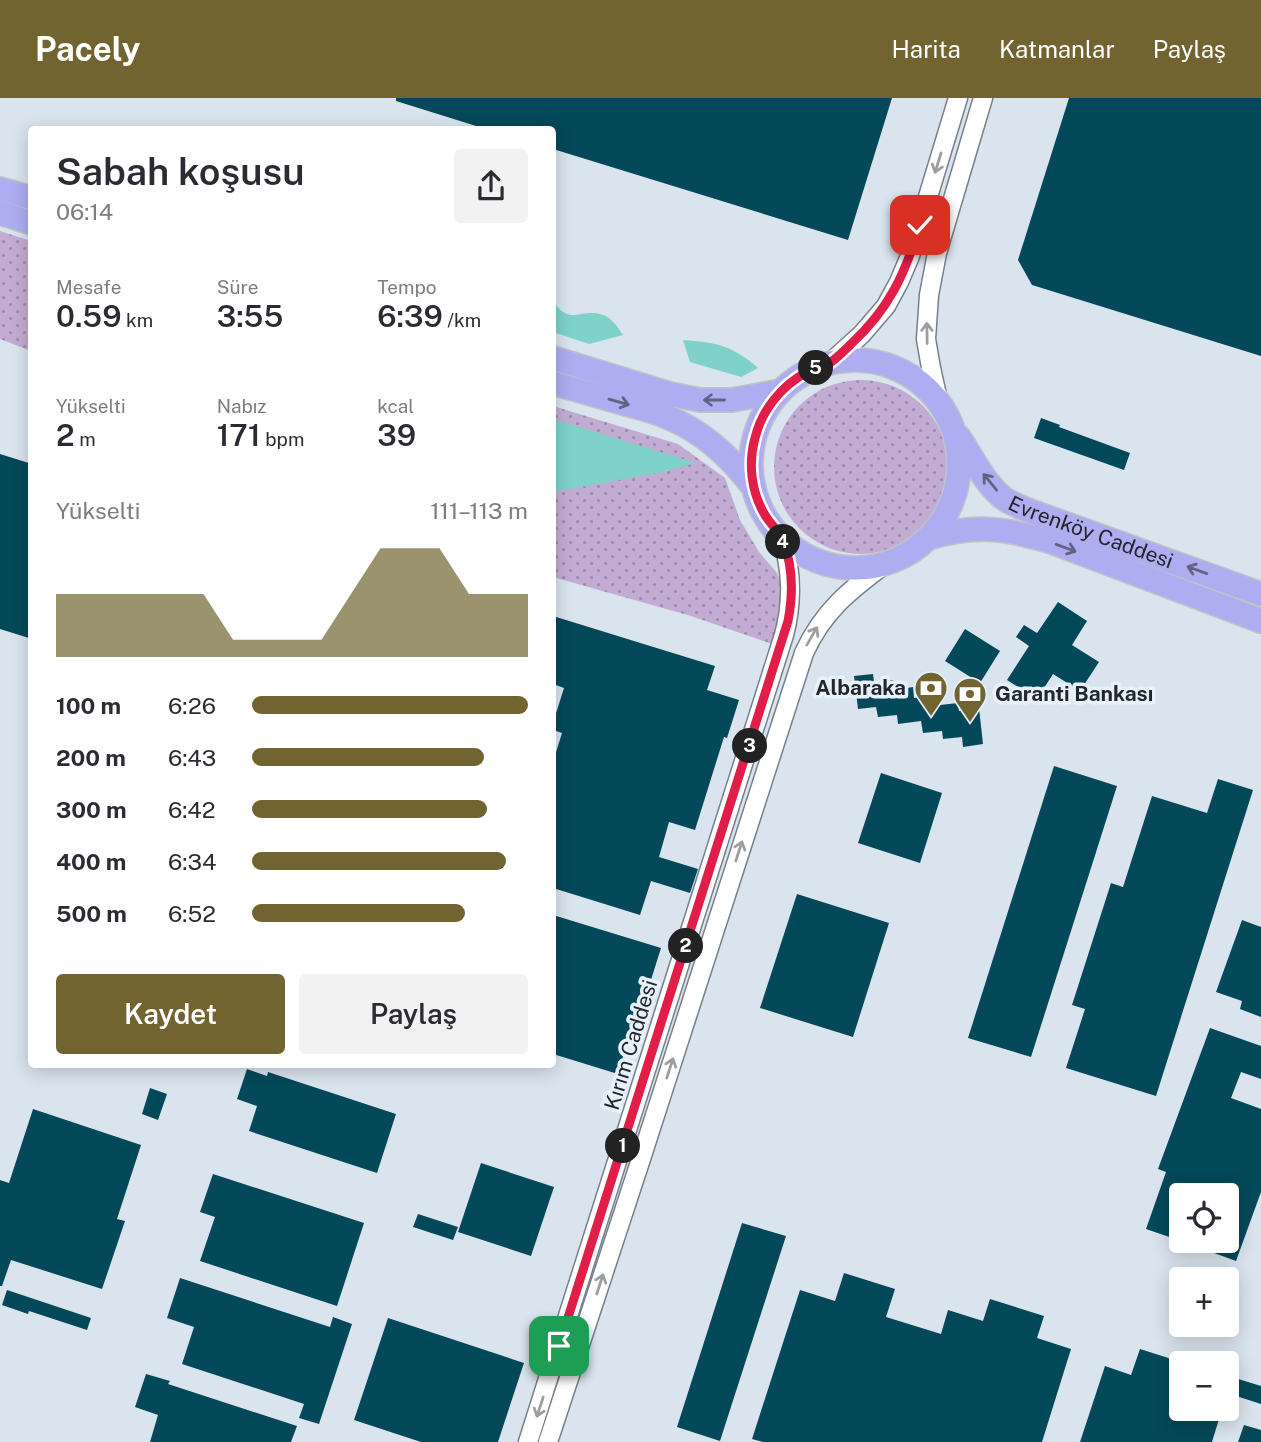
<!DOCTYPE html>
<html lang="tr">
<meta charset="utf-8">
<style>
body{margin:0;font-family:"Public Sans",sans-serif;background:#f2f2f3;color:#2b2b33;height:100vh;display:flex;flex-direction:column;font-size:26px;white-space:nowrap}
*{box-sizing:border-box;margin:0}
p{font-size:23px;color:#7c7c81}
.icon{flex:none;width:38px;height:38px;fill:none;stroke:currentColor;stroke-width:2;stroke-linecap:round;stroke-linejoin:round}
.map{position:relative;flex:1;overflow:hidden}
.side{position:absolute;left:28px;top:28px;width:528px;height:942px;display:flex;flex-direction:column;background:#fff;border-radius:7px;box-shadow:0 4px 18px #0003}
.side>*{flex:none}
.buttons{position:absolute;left:1169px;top:1085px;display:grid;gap:14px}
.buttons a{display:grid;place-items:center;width:70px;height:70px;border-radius:7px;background:#fff;box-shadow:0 4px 18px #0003;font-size:35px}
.pin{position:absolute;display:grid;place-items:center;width:60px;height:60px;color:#fff;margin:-30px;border-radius:14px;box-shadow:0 4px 10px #0006}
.km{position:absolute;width:35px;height:35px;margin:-18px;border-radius:50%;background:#222;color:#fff;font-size:19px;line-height:35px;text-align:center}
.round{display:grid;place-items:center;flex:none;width:74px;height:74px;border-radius:7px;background:#f2f2f3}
.headline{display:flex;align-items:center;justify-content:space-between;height:119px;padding:0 28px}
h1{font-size:38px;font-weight:600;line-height:52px}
.metrics{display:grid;grid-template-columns:repeat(3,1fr);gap:10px;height:119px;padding:7px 28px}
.metrics div{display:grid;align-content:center}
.metrics b{font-size:30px;font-weight:600}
.metrics small{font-size:19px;font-weight:400}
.metrics p{font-size:19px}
.chart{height:196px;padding:14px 28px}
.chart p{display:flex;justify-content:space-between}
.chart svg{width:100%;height:126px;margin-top:7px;fill:#716431;opacity:.7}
.cta{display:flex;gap:14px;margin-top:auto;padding:14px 28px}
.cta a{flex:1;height:80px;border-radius:7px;background:#716431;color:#fff;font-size:28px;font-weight:600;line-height:80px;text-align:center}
.cta a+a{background:#f2f2f3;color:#2b2b33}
ul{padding:0 28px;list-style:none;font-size:23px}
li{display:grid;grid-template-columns:112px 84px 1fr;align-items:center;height:52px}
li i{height:18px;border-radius:9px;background:#716431}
header{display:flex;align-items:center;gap:42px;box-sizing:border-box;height:98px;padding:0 35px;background:#716431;color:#fff}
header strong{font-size:33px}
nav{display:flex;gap:38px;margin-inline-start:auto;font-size:24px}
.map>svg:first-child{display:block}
.grass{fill:url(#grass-dots)}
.water{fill:#7ed2ca}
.building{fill:#044959}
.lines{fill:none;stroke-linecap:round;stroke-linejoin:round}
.minor-casing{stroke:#778089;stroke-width:21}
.major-casing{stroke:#c1c3c4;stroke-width:26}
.minor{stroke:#fff;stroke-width:18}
.major{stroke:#aeadf1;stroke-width:23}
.oneway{stroke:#9c9ea0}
.oneway2{stroke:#626384}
.route-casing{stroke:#fff;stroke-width:14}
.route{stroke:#e11d48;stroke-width:9}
.labels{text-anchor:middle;stroke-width:7;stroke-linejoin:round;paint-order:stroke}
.street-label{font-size:21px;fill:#23272b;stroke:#e7f1fc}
.poi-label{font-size:21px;font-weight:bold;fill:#23272b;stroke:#e7f1fc;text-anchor:end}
</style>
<header>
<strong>Pacely</strong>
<nav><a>Harita</a><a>Katmanlar</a><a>Paylaş</a></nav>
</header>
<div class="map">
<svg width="1261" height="1344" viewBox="0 0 1261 1344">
<defs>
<pattern id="grass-dots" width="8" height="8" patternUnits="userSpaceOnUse" patternTransform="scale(1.75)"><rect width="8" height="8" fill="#c3acd3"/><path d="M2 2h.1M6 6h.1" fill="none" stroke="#9e8cab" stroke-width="1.8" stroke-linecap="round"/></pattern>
</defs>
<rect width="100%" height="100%" fill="#dae4ee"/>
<!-- grass -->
<g class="grass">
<polygon points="0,133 31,143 31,253 0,241"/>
<circle cx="861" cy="369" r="87"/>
<polygon points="553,308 678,346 725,380 740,422 759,454 777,475 783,491 778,548 691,518 553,479"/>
</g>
<!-- water -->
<g class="water">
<path d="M553,203C556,207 560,213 565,215C570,218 576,217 581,216C603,212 612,219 623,237L589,246L553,234Z"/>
<path d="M683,242C716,244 733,248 758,270L741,279L690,264Z"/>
<polygon points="553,321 696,365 663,374 553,394"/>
</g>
<!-- building -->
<g class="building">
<polygon points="396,0 892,0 848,142 553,51 553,32 489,32 396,3"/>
<polygon points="1069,0 1261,0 1261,258 1032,187 1018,162"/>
<polygon points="1041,320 1060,327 1059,329 1130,355 1124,372 1034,340"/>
<polygon points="0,356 32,366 32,541 0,531"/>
<polygon points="1058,504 1087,523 1072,547 1099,564 1080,593 1053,576 1037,601 1007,582 1029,548 1016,539 1024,527 1037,535"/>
<polygon points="553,518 715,568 707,592 739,602 727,640 724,639 695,732 669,724 659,759 698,771 690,795 651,783 640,817 553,790 553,664 562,635 553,632 553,625 564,590 553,586"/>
<polygon points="965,531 1000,553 980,585 945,563"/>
<polygon points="873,576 874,584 893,582 894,592 913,589 914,600 938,597 940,607 958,605 959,613 979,610 983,646 963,649 962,639 943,641 942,633 923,635 921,623 898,626 897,617 878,619 876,609 858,611 854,578"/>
<polygon points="1054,668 1117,688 1031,959 968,940"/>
<polygon points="881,675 942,695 920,765 858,745"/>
<polygon points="1218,681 1253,692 1156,998 1066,970 1085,911 1072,907 1111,785 1123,789 1152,698 1207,715"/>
<polygon points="797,796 889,825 853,939 760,910"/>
<polygon points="553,817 661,850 630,949 626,948 618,976 553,956"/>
<polygon points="1242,822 1261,829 1261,919 1240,911 1242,903 1216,894"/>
<polygon points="1210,930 1261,948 1261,981 1241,974 1231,1000 1261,1011 1261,1094 1236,1163 1184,1144 1184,1143 1227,1143 1227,1097 1181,1097 1181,1143 1146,1131 1166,1074 1158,1071"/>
<polygon points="247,971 267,978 268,974 396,1016 377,1075 249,1033 257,1008 237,1001"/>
<polygon points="150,990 167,996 158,1022 142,1016"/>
<polygon points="33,1011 141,1047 117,1121 125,1123 102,1191 11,1162 2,1188 0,1188 0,1082 9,1085"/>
<polygon points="481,1065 554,1089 531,1158 458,1134"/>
<polygon points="213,1076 364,1125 337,1208 200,1163 215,1119 200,1114"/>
<polygon points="418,1116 458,1129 453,1142 413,1129"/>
<polygon points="742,1125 786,1138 720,1343 677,1329"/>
<polygon points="844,1175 895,1191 886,1219 941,1236 948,1212 983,1223 990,1201 1044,1218 1037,1240 1071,1251 1042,1344 763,1344 752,1341 800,1192 835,1203"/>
<polygon points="180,1180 330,1229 333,1219 352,1226 319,1326 299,1320 304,1306 182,1266 194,1229 167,1220"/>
<polygon points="7,1192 91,1220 87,1232 29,1213 28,1216 2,1207"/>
<polygon points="388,1220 524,1265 498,1344 421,1344 354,1322"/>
<polygon points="1140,1251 1181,1264 1181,1311 1222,1311 1212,1344 1080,1344 1105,1268 1131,1277"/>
<polygon points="146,1276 170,1283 168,1286 297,1328 291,1344 150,1344 158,1317 135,1309"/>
<polygon points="1235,1280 1261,1288 1261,1306 1230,1296"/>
<polygon points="1244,1327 1261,1332 1261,1344 1238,1344"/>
</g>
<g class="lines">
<defs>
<g id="minor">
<polyline points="830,265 862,236 886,208 899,184 910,158 958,0"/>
<polyline points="938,302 931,270 926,241 929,197 937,155 983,0"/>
<path d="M528,1344L784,537C793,503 792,473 782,440"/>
<path d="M548,1344L640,1064L804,555C823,513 850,492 885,466"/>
</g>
<g id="major">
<polyline points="0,91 32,100"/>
<polyline points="0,115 32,125"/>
<polyline points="553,260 670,296 700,302 732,302 781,293"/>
<circle cx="855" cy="366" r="104"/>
<path d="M553,285C577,292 602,299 626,306C640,310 654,313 667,319C702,333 732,361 754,390"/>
<path id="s1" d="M959,339C972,359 984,384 1002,399C1011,406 1022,410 1033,414L1261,496"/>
<path d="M928,440C975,426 1003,430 1049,443L1261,523"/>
</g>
</defs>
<!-- minor casing -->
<use href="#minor" class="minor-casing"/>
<!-- major casing -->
<use href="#major" class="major-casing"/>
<!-- minor -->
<use href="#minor" class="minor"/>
<!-- major -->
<use href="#major" class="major"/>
</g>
<!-- one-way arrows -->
<defs><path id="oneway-shaft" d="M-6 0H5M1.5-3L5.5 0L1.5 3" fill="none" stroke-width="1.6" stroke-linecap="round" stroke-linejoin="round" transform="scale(1.75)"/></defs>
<g class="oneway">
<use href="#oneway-shaft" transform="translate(938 65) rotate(107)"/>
<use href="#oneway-shaft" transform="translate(927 235) rotate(-91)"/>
<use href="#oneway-shaft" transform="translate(812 538) rotate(-60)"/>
<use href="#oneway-shaft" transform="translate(739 753) rotate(-72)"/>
<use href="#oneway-shaft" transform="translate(670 970) rotate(-72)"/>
<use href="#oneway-shaft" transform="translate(600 1186) rotate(-72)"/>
<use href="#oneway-shaft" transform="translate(540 1309) rotate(108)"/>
</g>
<g class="oneway2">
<use href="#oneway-shaft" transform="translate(714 302) rotate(-180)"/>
<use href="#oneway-shaft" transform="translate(619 304) rotate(16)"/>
<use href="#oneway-shaft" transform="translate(990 384) rotate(-129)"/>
<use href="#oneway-shaft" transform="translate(1066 450) rotate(20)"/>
<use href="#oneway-shaft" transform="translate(1197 472) rotate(-160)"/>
</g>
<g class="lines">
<defs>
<path id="route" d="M559,1248L788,523C793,497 793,468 783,443C780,434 770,426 765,417C751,394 748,365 755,340C762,312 781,288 807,274C814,270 824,269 831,264C838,259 845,252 851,246C889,211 905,176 920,127"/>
</defs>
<!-- route casing -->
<use href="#route" class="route-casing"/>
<!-- route -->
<use href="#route" class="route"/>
</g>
<!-- icons -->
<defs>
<symbol id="bank-pin" viewBox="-11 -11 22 30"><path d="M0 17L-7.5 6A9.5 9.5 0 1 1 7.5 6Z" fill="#716431" stroke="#e7f1fc"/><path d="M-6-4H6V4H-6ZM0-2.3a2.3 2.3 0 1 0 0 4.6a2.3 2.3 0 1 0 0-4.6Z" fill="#fff"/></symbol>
</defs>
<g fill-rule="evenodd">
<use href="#bank-pin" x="912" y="571" width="38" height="52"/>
<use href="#bank-pin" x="951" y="577" width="38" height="52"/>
</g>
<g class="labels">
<!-- street labels -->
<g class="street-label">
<text dy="7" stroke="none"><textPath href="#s1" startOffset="170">Evrenköy Caddesi</textPath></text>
<text transform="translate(631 947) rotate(-73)" y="7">Kırım Caddesi</text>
</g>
<!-- poi labels -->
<g class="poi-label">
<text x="906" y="597">Albaraka</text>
<text x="995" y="603" text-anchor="start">Garanti Bankası</text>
</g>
</g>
</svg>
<div class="buttons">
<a><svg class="icon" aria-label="locate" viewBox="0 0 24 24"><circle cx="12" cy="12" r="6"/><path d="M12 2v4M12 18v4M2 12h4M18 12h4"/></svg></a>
<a>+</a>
<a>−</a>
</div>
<div class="pin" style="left:559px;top:1248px;background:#1e9e55"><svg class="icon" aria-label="arrive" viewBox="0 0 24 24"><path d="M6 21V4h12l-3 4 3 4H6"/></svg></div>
<div class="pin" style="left:920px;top:127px;background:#d93025"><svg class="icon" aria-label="check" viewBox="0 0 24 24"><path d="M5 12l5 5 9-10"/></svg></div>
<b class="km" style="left:623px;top:1048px">1</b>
<b class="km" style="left:686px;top:848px">2</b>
<b class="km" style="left:750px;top:648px">3</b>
<b class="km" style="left:783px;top:444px">4</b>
<b class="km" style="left:816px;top:270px">5</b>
<section class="side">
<div class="headline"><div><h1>Sabah koşusu</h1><p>06:14</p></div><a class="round"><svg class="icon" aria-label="share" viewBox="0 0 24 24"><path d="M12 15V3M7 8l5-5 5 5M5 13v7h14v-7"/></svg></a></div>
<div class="metrics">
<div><p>Mesafe</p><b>0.59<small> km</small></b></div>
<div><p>Süre</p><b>3:55</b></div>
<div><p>Tempo</p><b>6:39<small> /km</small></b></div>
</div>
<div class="metrics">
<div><p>Yükselti</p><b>2<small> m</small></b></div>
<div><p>Nabız</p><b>171<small> bpm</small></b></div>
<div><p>kcal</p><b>39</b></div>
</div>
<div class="chart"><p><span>Yükselti</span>111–113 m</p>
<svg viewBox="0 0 160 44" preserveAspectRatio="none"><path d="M0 44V22L10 22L20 22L30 22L40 22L50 22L60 38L70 38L80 38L90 38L100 22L110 6L120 6L130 6L140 22L150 22L160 22V44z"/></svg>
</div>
<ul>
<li><b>100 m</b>6:26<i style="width:100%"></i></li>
<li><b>200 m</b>6:43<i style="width:84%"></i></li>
<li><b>300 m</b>6:42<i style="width:85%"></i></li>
<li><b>400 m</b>6:34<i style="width:92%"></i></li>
<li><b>500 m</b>6:52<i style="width:77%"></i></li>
</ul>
<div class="cta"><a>Kaydet</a><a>Paylaş</a></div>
</section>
</div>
